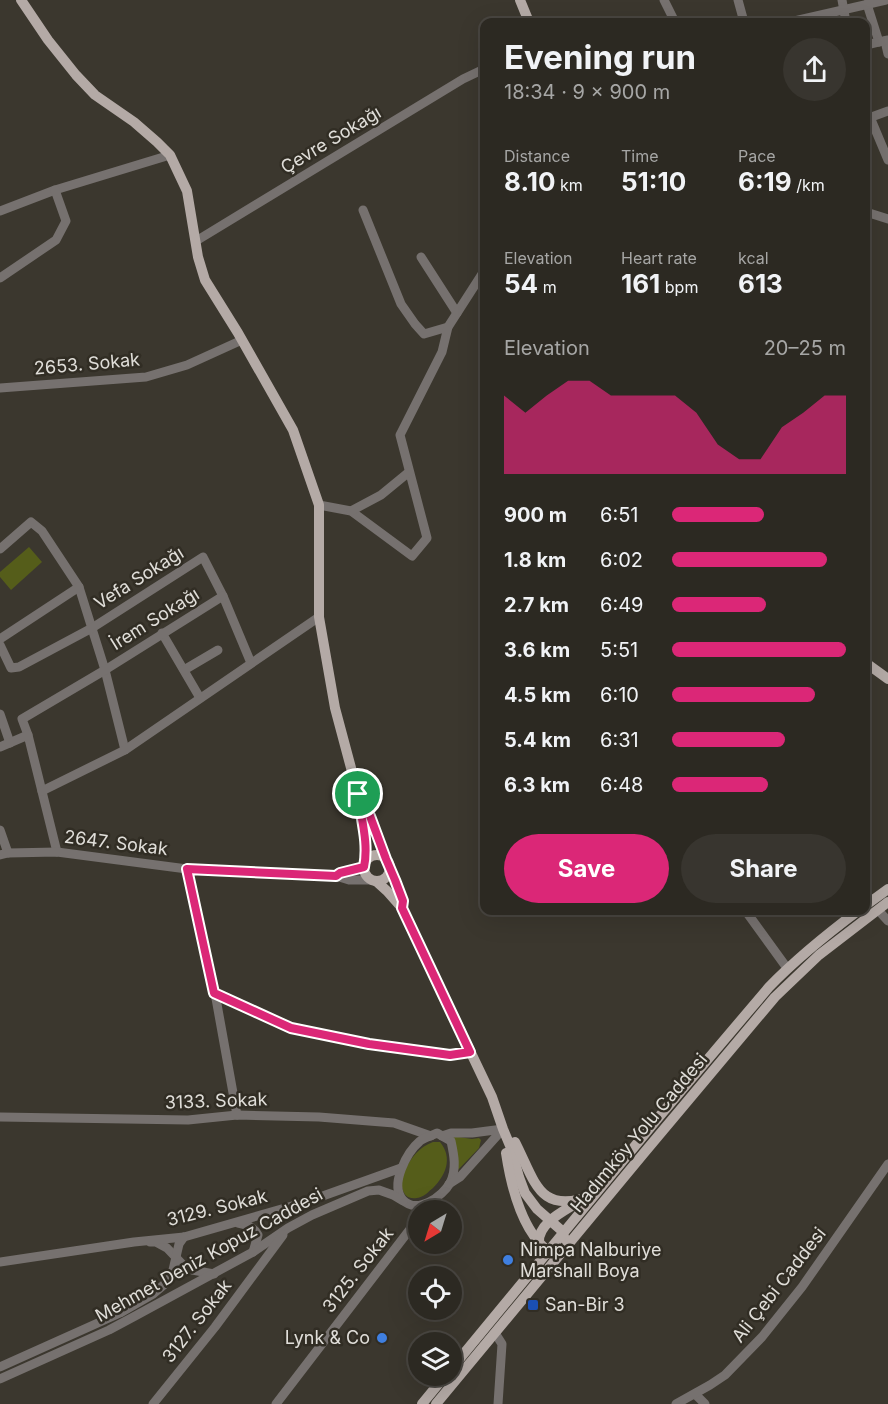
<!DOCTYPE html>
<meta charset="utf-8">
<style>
body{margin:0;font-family:Inter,sans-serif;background:#38352f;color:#f1f3f6;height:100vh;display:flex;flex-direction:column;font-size:22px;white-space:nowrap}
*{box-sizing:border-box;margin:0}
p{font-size:20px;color:#a6a6a5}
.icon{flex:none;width:33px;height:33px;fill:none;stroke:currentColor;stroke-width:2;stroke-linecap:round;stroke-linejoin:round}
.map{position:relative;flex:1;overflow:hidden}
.side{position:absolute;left:480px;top:18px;width:390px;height:897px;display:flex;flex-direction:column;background:#2c2922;border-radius:12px;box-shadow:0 6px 24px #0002,0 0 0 2px #484540}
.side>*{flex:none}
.needle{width:39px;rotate:218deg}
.fabs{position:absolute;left:408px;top:1200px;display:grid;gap:12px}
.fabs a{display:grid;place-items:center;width:54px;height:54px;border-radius:50%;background:#2c2922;box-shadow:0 6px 24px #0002,0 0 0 2px #484540;font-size:30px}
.pin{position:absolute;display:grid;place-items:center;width:51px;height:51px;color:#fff;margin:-26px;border:3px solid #fff;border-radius:50%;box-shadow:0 2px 6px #0007}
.round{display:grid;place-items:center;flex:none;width:63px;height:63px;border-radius:32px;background:#38352f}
.head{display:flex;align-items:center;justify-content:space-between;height:102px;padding:0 24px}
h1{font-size:33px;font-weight:700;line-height:45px}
.figures{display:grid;grid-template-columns:repeat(3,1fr);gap:9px;height:102px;padding:6px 24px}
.figures div{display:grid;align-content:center}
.figures b{font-size:26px;font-weight:700}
.figures small{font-size:16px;font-weight:400}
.figures p{font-size:16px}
.chart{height:168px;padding:12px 24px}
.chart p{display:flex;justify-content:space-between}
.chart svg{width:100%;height:108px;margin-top:6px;fill:#db2777;opacity:.7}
.cta{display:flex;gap:12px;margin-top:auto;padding:12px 24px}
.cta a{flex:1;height:69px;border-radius:36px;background:#db2777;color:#fff;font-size:24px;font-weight:700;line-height:69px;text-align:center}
.cta a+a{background:#38352f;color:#f1f3f6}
ul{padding:0 24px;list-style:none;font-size:20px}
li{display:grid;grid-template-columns:96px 72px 1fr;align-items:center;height:45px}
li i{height:15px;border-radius:8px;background:#db2777}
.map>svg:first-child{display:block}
.green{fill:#555d1a}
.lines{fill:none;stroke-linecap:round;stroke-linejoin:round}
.minor{stroke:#76716f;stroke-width:9}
.major{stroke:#b4aaa6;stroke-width:10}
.route-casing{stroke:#fff;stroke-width:12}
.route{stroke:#db2777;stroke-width:8}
.shop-dot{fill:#3f7fe0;stroke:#312d24;stroke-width:2}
.transit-dot{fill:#1a4fb4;stroke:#312d24;stroke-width:2}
.labels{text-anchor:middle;stroke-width:5;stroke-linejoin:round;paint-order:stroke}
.street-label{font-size:18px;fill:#e0ded9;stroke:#312d24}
.poi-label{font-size:18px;fill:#e0ded9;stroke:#312d24;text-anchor:start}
</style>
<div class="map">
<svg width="888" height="1404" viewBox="0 0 888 1404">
<rect width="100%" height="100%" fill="#3b372e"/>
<!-- green -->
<g class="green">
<polygon points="29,547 42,562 11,590 0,577 0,572"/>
<polygon points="452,1136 472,1139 479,1138 481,1140 479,1148 456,1172"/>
<path d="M433,1142H440C453,1158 446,1175 433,1188C428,1192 424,1197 417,1198C401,1201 399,1182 404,1171C411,1158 419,1147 433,1142Z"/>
</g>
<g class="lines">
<!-- minor -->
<g class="minor">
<polyline points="664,0 675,22"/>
<polyline points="738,0 744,22"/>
<polyline points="842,0 846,22"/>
<polyline points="867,4 879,42"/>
<polyline points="790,22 886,0"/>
<polyline points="885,41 888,54"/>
<polyline points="866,45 888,40"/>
<polyline points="870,117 888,160"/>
<polyline points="866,119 888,111"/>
<polyline points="363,210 401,304 415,324 424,334 448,327"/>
<polyline points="0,211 55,190 170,155"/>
<polyline points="866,212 888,219"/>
<polyline points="196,241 463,79 484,69"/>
<polyline points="421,257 457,313"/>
<polyline points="0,278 56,240 66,221 55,190"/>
<polyline points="0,388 146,377 187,365 242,340"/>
<polyline points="319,505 351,511 412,556 427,538 400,435 442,352 448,327 484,271"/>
<polyline points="351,511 381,495 409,472"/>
<polyline points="0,549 31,522 42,531 79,587 105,670 125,750"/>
<polyline points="162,633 200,698"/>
<polyline points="0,639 79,587"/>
<polyline points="0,645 11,668 19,667 92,628 203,557 223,596 251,663"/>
<polyline points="184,670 218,650"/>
<polyline points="0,714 10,743"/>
<polyline points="28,735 22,719 105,670 223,596"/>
<polyline points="0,747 28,735 57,852"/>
<polyline points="42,791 125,750 319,617"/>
<polyline points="0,830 8,853"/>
<polyline points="0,855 8,853 57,852 187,869 336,876 349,880 372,880"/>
<polyline points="187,869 215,993 237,1115"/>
<polyline points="336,876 340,873 364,867"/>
<polyline points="745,910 787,968"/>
<polyline points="878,910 888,921"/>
<polyline points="215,993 291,1028 369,1044 450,1055 470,1052"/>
<polyline points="0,1117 188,1120 237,1115 319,1117 394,1123 431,1136"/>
<path d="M437,1133L451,1141C454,1155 457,1169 450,1183C443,1196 417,1215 403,1200C389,1185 407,1152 420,1141C424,1138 431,1136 437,1133Z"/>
<polyline points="442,1136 451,1133 472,1133 503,1129"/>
<polyline points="449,1184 460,1177 503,1129"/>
<path d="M238,1223C247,1225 253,1226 258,1235L253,1252"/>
<polyline points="150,1242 156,1242 167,1248 187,1269 214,1274"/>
<polyline points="0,1262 134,1242 184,1237 306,1202 401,1168"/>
<polyline points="495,1333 502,1344 498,1404"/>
<polyline points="0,1367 120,1313 153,1294 166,1283 173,1270 179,1244 184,1237"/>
<polyline points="0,1379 109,1330 137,1315 253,1252 288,1228 312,1215 368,1191 379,1190 393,1195 403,1201"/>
<polyline points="695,1394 705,1404"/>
<polyline points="153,1404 215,1327 283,1235"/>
<polyline points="276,1404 414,1224 418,1212"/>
<polyline points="676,1404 710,1385 725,1375 762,1337 802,1287 888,1164"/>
</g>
<!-- major -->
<g class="major">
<polyline points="21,0 48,40 76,75 95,95 134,122 157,142 170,155 187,191 198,257 205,280 238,333 293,430 319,505 319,617 335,708 358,794 366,842 366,853 364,863"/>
<polyline points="520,0 529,22"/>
<polyline points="866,663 888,679"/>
<polyline points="361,800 370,816 386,859"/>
<circle cx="377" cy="868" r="13"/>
<polyline points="390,867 403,901 402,908"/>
<polyline points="376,881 387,891 402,908 492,1097 503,1129 511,1148 519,1177 525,1193 537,1209 561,1230 565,1239"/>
<polyline points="866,905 888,889"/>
<path d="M515,1142C536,1183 539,1216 594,1195"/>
<path d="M506,1153C511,1186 522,1234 552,1254"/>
<path d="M539,1242C538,1223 564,1211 578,1202"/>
<path d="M452,1368L658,1118L769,987C797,958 827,934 859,910"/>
<polyline points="422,1404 445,1376"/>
<polyline points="436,1404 644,1153 775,997 819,955 888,902"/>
</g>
</g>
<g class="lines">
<defs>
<path id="route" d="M358,794L370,816L386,859L395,880L403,901L402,908L470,1052L450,1055L369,1044L291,1028L214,993L187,869L336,876L340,873L364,867C369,843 361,819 358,794Z"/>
</defs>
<!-- route casing -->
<use href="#route" class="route-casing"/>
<!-- route -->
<use href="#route" class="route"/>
</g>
<!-- markers -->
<g class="shop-dot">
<circle cx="508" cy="1260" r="6"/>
<circle cx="382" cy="1338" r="6"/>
</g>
<rect class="transit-dot" x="527" y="1299" width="12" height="12" rx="3"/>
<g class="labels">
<!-- street labels -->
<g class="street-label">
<text transform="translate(331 140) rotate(-31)" y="6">Çevre Sokağı</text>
<text transform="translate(87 364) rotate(-5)" y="6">2653. Sokak</text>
<text transform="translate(139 578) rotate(-32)" y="6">Vefa Sokağı</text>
<text transform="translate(155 619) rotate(-32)" y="6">İrem Sokağı</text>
<text transform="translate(116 843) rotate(7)" y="6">2647. Sokak</text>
<text transform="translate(216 1101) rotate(-2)" y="6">3133. Sokak</text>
<text transform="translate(639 1133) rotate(-50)" y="6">Hadımköy Yolu Caddesi</text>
<text transform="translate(217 1208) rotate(-14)" y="6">3129. Sokak</text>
<text transform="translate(209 1255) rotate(-29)" y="6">Mehmet Deniz Kopuz Caddesi</text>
<text transform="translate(358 1270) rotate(-52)" y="6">3125. Sokak</text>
<text transform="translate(779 1285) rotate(-52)" y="6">Ali Çebi Caddesi</text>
<text transform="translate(197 1321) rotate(-52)" y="6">3127. Sokak</text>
</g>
<!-- poi labels -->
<g class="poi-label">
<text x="520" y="1256">Nimpa Nalburiye<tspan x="520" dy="21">Marshall Boya</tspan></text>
<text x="545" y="1311">San-Bir 3</text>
<text x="370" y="1344" text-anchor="end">Lynk &amp; Co</text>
</g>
</g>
</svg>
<div class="fabs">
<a><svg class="needle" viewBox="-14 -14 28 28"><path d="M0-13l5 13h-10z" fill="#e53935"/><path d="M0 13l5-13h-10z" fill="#a6a6a5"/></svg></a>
<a><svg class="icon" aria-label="locate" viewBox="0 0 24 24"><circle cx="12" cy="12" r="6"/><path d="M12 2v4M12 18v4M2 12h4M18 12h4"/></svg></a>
<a><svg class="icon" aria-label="layers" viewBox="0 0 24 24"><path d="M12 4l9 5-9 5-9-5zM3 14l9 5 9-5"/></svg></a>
</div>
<div class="pin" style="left:358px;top:794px;background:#1e9e55"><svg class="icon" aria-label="arrive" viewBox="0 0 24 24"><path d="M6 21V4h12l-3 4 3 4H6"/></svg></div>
<section class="side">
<div class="head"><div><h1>Evening run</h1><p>18:34 · 9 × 900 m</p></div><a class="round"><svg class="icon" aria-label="share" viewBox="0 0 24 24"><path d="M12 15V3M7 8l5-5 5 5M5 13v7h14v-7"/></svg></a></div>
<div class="figures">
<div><p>Distance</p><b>8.10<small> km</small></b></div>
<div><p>Time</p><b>51:10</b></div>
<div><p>Pace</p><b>6:19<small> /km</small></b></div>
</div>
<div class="figures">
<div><p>Elevation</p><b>54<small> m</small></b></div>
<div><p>Heart rate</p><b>161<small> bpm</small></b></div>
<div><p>kcal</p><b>613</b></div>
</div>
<div class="chart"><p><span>Elevation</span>20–25 m</p>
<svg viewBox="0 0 160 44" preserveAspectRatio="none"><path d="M0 44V12L10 19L20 12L30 6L40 6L50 12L60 12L70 12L80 12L90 19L100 32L110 38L120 38L130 25L140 19L150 12L160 12V44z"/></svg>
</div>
<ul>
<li><b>900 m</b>6:51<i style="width:53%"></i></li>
<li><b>1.8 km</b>6:02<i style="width:89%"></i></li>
<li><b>2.7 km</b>6:49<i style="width:54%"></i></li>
<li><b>3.6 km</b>5:51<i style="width:100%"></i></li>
<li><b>4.5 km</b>6:10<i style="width:82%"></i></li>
<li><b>5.4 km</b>6:31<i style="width:65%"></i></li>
<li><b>6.3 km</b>6:48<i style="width:55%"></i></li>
</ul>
<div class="cta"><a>Save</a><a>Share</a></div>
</section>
</div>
